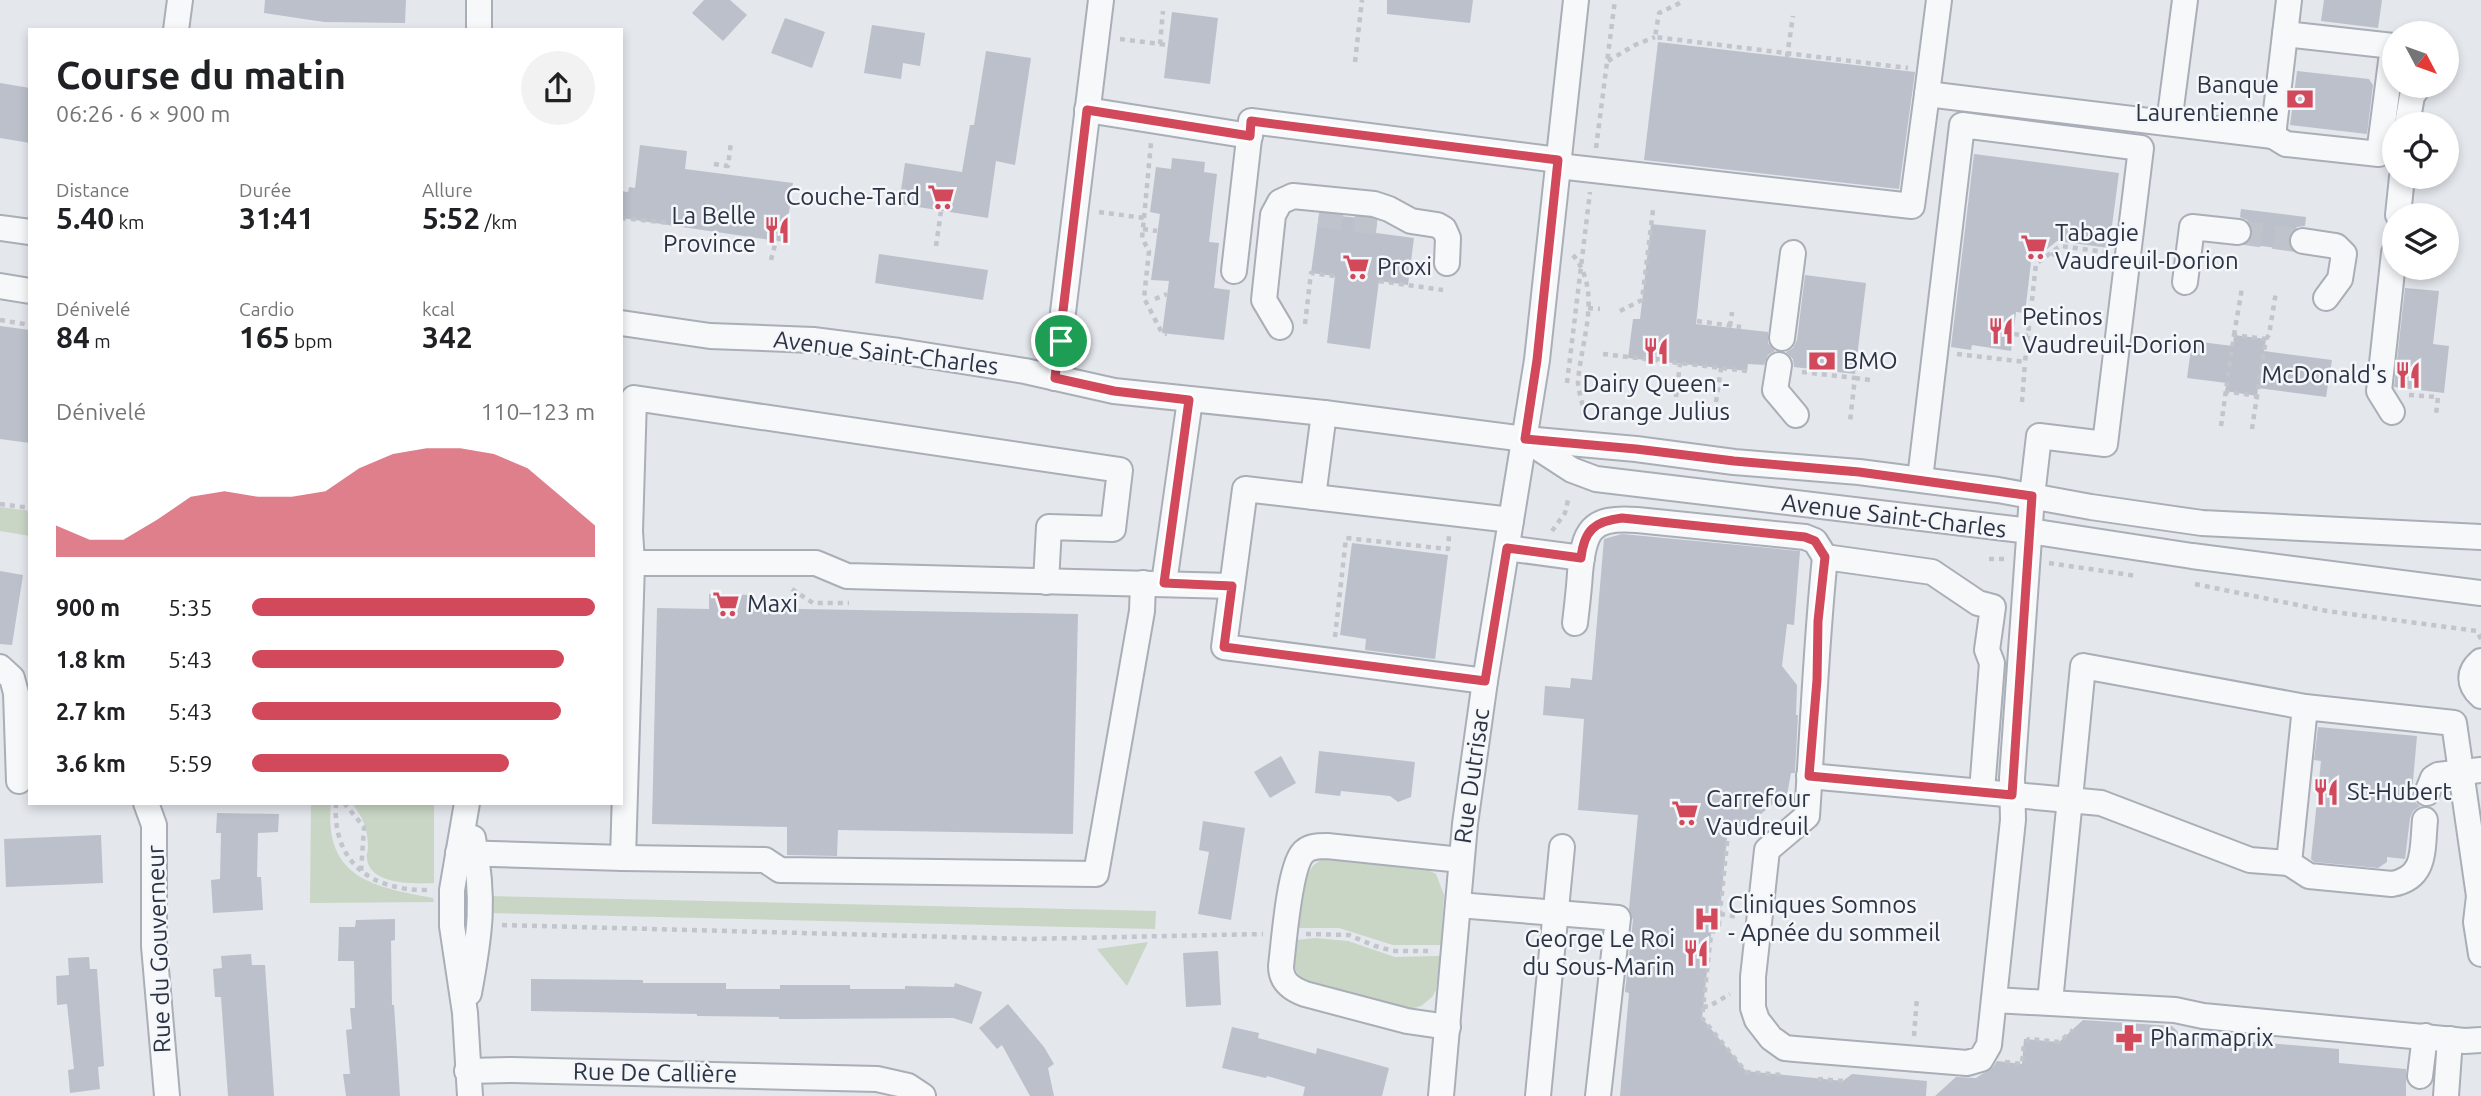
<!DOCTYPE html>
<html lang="fr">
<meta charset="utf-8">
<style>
body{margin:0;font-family:Ubuntu,sans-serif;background:#f2f2f2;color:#202124;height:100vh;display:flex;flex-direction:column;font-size:26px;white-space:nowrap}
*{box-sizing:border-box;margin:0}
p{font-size:23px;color:#757577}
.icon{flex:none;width:38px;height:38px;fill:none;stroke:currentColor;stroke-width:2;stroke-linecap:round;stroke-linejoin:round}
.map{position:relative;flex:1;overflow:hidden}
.panel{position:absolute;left:28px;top:28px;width:595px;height:777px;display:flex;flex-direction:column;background:#fff;border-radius:0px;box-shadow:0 4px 10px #0003}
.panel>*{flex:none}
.needle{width:46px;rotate:131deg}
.controls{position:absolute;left:2382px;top:21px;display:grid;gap:14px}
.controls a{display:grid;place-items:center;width:77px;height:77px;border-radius:50%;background:#fff;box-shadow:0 4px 10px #0003;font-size:35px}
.pin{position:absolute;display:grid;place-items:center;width:60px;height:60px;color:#fff;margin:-30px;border:4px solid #fff;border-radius:50%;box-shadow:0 2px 7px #0007}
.round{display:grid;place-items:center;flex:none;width:74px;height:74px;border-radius:37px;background:#f2f2f2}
.head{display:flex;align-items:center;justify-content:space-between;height:119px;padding:0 28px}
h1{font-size:38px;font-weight:700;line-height:52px}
.stats{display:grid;grid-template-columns:repeat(3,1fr);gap:10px;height:119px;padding:7px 28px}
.stats div{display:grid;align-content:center}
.stats b{font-size:30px;font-weight:700}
.stats small{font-size:19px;font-weight:400}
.stats p{font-size:19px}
.chart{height:196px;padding:14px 28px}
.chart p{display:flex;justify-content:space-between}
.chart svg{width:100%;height:126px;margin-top:7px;fill:#d1495b;opacity:.7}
ul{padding:0 28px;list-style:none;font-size:23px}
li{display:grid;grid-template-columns:112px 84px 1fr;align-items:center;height:52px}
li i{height:18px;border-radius:9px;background:#d1495b}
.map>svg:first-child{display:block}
.grass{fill:#c9d6c5}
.building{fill:#bbc0ca}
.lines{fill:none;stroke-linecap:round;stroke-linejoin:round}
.minor-tunnel{stroke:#bfc3cb;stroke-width:24;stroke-dasharray:24 12;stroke-linecap:butt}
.minor-casing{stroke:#a9aeb7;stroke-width:28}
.path{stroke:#c2c5cb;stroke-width:4.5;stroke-dasharray:5 5;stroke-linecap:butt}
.minor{stroke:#f7f8fa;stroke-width:24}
.route-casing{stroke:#fff;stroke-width:14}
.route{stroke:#d1495b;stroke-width:9}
.labels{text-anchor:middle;stroke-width:5;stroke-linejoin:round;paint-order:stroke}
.poi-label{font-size:24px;fill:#2b3445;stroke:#f4f6f9;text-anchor:start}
.street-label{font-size:24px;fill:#2b3445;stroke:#f4f6f9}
</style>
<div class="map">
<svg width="2481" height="1096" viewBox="0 0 2481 1096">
<rect width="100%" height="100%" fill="#e4e7ec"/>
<!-- grass -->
<g class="grass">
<polygon points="0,507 30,511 30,536 0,531"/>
<path d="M311,803H331C323,879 375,887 433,898L434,902L310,903Z"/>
<path d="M352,803H434V883C415,884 370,885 367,859C366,855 368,852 368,848C368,828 363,818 352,803Z"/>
<path d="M1328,858L1424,868L1436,874L1444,895L1441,945H1393L1339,928H1298C1302,905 1299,863 1328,858Z"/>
<polygon points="489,896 1156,911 1155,929 492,913"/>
<path d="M1315,938L1348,941L1395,957L1440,956L1436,990L1432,997L1421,1006L1411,1009H1404L1308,983C1290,972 1293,958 1297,940Z"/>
<polygon points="1148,942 1127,986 1097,949"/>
</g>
<!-- building -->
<g class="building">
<polygon points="265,0 406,0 405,23 324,22 264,13"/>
<polygon points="704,0 730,0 747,15 723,41 692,13"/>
<polygon points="1387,0 1473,0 1470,23 1387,14"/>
<polygon points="2324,0 2382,0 2378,28 2321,21"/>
<polygon points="1172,12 1218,18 1210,84 1164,78"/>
<polygon points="785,18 825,32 812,68 771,53"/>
<polygon points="872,25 925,33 920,66 903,63 901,79 864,73"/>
<polygon points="1658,42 1915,72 1899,189 1644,160"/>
<polygon points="986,51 1031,58 1015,165 996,161 988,218 899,204 905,163 962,172 970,125 974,125"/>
<polygon points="2297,71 2369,79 2373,85 2367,134 2290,125"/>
<polygon points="0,83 30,88 30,143 0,138"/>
<polygon points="640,145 687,151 685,169 793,183 785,242 621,218 621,191 628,192 629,187 635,188"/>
<polygon points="1974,154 2119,173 2109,248 2057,241 2031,262 2025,313 2016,312 2011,351 1972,345 1971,350 1951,347"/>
<polygon points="1172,158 1205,162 1204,172 1217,174 1209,242 1219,243 1214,288 1230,290 1224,340 1162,333 1169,281 1151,280 1160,214 1150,212 1156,167 1171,169"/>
<polygon points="2241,209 2306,217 2305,226 2297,227 2291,232 2288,239 2291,250 2246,244 2253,234 2252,227 2247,220 2240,217"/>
<polygon points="1319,214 1371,219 1377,221 1376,233 1414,238 1408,285 1379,281 1370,349 1327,343 1335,276 1311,273"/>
<polygon points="1651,224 1706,230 1696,324 1768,332 1768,343 1775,351 1768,355 1764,365 1748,364 1747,371 1628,358 1633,319 1640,319"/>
<polygon points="879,254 988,270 983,300 875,283"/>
<polygon points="1805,275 1866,283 1855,374 1794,367 1793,359 1786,352 1793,348 1797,340"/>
<polygon points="2405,288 2439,291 2433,344 2449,346 2444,393 2394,387"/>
<polygon points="0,326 30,330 30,443 0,439"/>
<polygon points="2234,335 2266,339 2264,351 2332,360 2326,397 2258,388 2257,396 2225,391 2227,383 2187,378 2192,341 2233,346"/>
<polygon points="1622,534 1800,551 1794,625 1787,624 1782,666 1797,685 1796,715 1798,715 1795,773 1791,773 1786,801 1776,801 1746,827 1728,826 1719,922 1719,926 1711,934 1702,1018 1746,1071 1843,1081 1852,1074 1927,1081 1926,1096 1620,1096 1629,993 1625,992 1633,920 1629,909 1638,815 1578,810 1584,719 1543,715 1545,686 1570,688 1571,678 1592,680 1604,539"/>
<polygon points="1352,543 1448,555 1435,659 1365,650 1366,639 1340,635"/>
<polygon points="0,571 23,575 12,645 0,644"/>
<polygon points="709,594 753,595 753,608 1078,614 1073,834 838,830 837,856 787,855 787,827 652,824 657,608 709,609"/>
<polygon points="2318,727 2417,736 2412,792 2415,802 2420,806 2413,811 2410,818 2405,859 2387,857 2387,862 2378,868 2314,862 2311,859 2321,761 2314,760"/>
<polygon points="1319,751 1415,762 1411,797 1398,802 1390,796 1341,791 1340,796 1315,793"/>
<polygon points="1281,756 1296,783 1270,798 1254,772"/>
<polygon points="217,813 279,814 278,832 258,833 257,877 261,877 263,910 213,913 211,880 220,879 221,833 216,833"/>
<polygon points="1203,821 1245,828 1231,920 1198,914 1209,852 1199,850"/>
<polygon points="101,835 103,883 6,887 4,839"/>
<polygon points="395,919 395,940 391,941 392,1005 394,1005 400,1096 346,1096 343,1074 350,1074 346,1030 352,1029 350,1008 355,1008 354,961 338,961 339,927 355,927 356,920"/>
<polygon points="1218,951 1221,1005 1186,1007 1183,953"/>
<polygon points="251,954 252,965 265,965 274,1096 228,1096 221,997 215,997 213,969 222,968 221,956"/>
<polygon points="89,957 90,969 97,969 104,1066 98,1067 100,1089 70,1093 68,1070 74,1069 67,1004 57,1005 56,976 69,975 68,958"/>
<polygon points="531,979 643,980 643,983 726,983 726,989 780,989 780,985 850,985 850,989 905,989 905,986 954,987 955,983 982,992 972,1024 953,1018 801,1019 779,1019 779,1017 697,1016 697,1014 531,1011"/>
<polygon points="1008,1004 1044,1047 1054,1064 1048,1068 1054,1096 1030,1096 1002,1045 997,1049 979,1028"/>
<polygon points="2083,1020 2172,1026 2182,1036 2339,1049 2339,1063 2406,1069 2406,1096 1935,1096 1956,1077 1976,1078 1993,1067 1997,1061 2022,1064 2024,1039 2059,1042"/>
<polygon points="1232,1027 1259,1033 1258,1038 1316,1054 1317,1048 1389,1068 1382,1096 1303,1096 1305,1087 1267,1076 1266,1078 1222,1068"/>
</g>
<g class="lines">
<!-- minor-tunnel -->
<g class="minor-tunnel">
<polyline points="1319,215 1377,223"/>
<polyline points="2238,232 2303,241"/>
</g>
<defs>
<g id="minor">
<polyline points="479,0 479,30"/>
<polyline points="1939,0 1927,94 2273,136 2289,0"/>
<polyline points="176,30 180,0"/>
<polyline points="1087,110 1250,136"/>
<polyline points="2169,123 2185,0"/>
<polyline points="2407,124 2412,96 2419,86"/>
<polyline points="2273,136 2286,144 2379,154 2393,46 2285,34"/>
<polyline points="1558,166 1912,206 1927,94"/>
<polyline points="2398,215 2402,177"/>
<polyline points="0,228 30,232"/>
<polyline points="2303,241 2336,246 2344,254 2340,279 2326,298"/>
<polyline points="1234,271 1251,121 1558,160"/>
<polyline points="2185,282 2192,227 2238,232"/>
<polyline points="0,286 30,291"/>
<polyline points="621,323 710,336 813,340 899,351 1025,371 1114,391 1324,413 1525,439 1636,449 1734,462 1859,472 1998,490 2091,507 2202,523 2481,537"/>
<polyline points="1280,327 1264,300 1273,215 1280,202 1293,196 1374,204 1389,209 1411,221 1437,225 1444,229 1448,238 1447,263"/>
<polyline points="1782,338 1793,253"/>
<polyline points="1779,365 1775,390 1796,415"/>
<polyline points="1055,378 1101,0"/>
<polyline points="2392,412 2379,391 2394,253"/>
<polyline points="1529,442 1572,470 1596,479 2030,531 2192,556 2481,593"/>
<path d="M1920,479L1962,125L2141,148L2105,444L2039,436L2032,496L2012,778L2013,820L1989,1045L1981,1059L1967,1063L1795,1049L1785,1048L1771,1038L1757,1020L1753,1008V977L1767,850L1807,816C1813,729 1816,643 1825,557L1932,572L1978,603L1993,607L1987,650L1992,663L1982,791"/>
<polyline points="1313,497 1324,413"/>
<polyline points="1507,548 1582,558"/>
<polyline points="621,563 816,563 847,576 1232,586"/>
<polyline points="1164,583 1190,400"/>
<path d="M1575,623C1577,606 1579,590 1580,573C1584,531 1590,516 1637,520L1805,537L1815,541L1825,557"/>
<path d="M2481,661C2468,672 2468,684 2481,696"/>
<polyline points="0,667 12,678 16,693 19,781"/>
<polyline points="1485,681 1224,647 1245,489 1511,520"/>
<polyline points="1809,776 2101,803 2250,860 2289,863 2305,707 2454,723 2479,896 2476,922 2481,954"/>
<polyline points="2427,793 2433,778 2438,775 2481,770"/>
<polyline points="146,803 154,825 154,946 167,1096"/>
<polyline points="467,803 452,890 452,926 465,1013 470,1096"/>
<polyline points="458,853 623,858 632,563 630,531 634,398 1120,470 1113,529 1049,527 1046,582"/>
<polyline points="623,858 765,860 780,870 1096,874 1142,611 1143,583"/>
<path d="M2289,863L2309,876L2392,884C2427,878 2422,849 2425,820"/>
<polyline points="1458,905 1618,918 1598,1096"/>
<path d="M469,993C480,934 485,899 473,838"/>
<polyline points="1994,1000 2175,1010 2203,1016 2465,1041 2481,1040"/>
<polyline points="2050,1002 2083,666 2305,707"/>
<path d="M1448,1027L1407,1021L1305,994C1291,989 1281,982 1281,966C1284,942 1289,871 1302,854C1308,846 1318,846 1327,846L1461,860"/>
<polyline points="467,1071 512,1070 877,1079 908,1086 923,1096"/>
<polyline points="2420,1076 2425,1036"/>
<polyline points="1441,1096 1465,824 1485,681 1537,360 1576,0"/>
<polyline points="1538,1096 1562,847"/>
<polyline points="2446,1096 2450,1039"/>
</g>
</defs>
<!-- minor casing -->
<use href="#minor" class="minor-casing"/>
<!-- path -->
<g class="path">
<polyline points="1680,3 1659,13 1655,37 1908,68"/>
<polyline points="1120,39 1160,44 1163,11"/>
<polyline points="1160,44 1168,45"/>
<polyline points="1787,57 1793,16"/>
<polyline points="1608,61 1635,45 1655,37"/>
<polyline points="1355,62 1362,0"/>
<polyline points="1596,148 1615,0"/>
<polyline points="714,164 728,166 731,142"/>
<polyline points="1099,212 1144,218 1142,238 1149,251 1144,298 1162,333 1167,334"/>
<polyline points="621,218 691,225"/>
<polyline points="1144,218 1151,143"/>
<polyline points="1143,229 1157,231"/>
<polyline points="936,246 941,211"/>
<polyline points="2052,252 2063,267"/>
<path d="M1573,255C1603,292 1581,339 1578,382C1578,394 1586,407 1582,419"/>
<polyline points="771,260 776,241"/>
<polyline points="1379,281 1443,290"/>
<polyline points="1155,299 1167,294"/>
<polyline points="1588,308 1600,309"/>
<polyline points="1620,311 1642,300 1653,210"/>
<polyline points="0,320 30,325"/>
<polyline points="1697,321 1741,327"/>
<polyline points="1305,324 1311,273 1335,276"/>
<polyline points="1730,326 1732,312"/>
<polyline points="2014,334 2028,336"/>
<polyline points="2234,335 2242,288"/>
<polyline points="2266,339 2269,335 2276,292"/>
<polyline points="1603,354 1747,371"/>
<polyline points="1957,354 2025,362 2036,264 2060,246 2106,252"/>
<polyline points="1802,372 1855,378 1850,421"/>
<polyline points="1855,378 1870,380"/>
<polyline points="1567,383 1590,192"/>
<polyline points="2409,395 2438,397 2436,415"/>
<polyline points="1676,397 1680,364"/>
<polyline points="1716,402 1721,368"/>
<polyline points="2022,402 2025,362"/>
<polyline points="2221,426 2227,383 2234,335 2266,339 2257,396 2225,391"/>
<polyline points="2252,429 2257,396"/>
<polyline points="0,504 30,508"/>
<polyline points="1552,531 1565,513 1569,496"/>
<polyline points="1989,559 2006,559"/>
<polyline points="2049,563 2137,576"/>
<polyline points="2195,584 2327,611 2477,631 2481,639"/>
<polyline points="792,589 813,603 849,603"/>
<polyline points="1335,637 1346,538 1448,549 1449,536"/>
<path d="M336,803C332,863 372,891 428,890"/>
<polyline points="344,803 364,827 361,872"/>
<polyline points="1751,834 1728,834 1719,922 1719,925 1711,934 1702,1018 1746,1072 1782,1075"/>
<polyline points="1720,914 1738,917"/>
<polyline points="502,925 1027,939 1263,934"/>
<polyline points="1306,934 1349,935 1375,946 1393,951 1431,951"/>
<polyline points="1703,1006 1708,1007 1730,994"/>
<polyline points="1914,1036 1917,997"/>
<polyline points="2005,1062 2022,1064 2024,1043 2029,1039 2059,1042 2073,1030"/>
<polyline points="1818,1079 1843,1081 1847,1078"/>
</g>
<!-- minor -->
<use href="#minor" class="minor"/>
</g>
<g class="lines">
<defs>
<path id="route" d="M1087,110L1250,136L1251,121L1558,160L1537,360L1525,439L1636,449L1734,461L1859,472L2032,496L2012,795L1809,776L1817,680L1818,621L1825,557L1815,541L1805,537L1622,518C1595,521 1584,530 1581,558L1507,548L1485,681L1224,647L1232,586L1164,583L1189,400L1114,391L1055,378Z"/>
</defs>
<!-- route casing -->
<use href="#route" class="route-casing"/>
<!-- route -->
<use href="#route" class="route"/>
</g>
<!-- icons -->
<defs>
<symbol id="bank-bare" viewBox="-9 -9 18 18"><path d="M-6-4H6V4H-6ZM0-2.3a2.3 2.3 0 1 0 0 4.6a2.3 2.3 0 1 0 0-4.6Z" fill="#d1495b" stroke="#f4f6f9" stroke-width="2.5" paint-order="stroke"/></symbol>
<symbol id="supermarket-bare" viewBox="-9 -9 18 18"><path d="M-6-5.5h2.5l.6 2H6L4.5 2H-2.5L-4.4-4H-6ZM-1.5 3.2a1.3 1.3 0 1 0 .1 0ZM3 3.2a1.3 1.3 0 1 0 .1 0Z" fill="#d1495b" stroke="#f4f6f9" stroke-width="2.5" paint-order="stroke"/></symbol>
<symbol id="restaurant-bare" viewBox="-9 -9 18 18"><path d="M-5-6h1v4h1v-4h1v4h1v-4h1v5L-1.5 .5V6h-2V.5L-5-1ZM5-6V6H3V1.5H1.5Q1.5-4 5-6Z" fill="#d1495b" stroke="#f4f6f9" stroke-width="2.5" paint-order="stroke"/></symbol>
<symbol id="hospital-bare" viewBox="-9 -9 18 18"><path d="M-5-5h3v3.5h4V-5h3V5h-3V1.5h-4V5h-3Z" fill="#d1495b" stroke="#f4f6f9" stroke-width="2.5" paint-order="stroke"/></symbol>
<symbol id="pharmacy-bare" viewBox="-9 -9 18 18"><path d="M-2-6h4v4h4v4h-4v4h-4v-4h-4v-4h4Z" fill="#d1495b" stroke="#f4f6f9" stroke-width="2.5" paint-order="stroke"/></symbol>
</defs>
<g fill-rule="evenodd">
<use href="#bank-bare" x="2281" y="80" width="38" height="38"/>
<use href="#supermarket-bare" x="922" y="178" width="38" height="38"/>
<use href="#restaurant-bare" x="758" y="211" width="38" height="38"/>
<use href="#supermarket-bare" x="2015" y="228" width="38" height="38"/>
<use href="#supermarket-bare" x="1337" y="248" width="38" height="38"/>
<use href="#restaurant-bare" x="1982" y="312" width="38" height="38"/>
<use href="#restaurant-bare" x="1637" y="332" width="38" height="38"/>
<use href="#bank-bare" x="1803" y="342" width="38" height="38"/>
<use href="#restaurant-bare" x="2389" y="356" width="38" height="38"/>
<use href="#supermarket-bare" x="707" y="585" width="38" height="38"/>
<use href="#restaurant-bare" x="2307" y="773" width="38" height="38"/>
<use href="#supermarket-bare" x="1666" y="794" width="38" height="38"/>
<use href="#hospital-bare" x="1688" y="900" width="38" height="38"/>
<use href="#restaurant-bare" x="1677" y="934" width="38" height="38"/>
<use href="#pharmacy-bare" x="2110" y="1019" width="38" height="38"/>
</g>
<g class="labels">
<!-- poi labels -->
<g class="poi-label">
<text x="2279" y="93" text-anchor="end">Banque<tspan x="2279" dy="28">Laurentienne</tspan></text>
<text x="920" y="205" text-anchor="end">Couche-Tard</text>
<text x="756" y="224" text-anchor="end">La Belle<tspan x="756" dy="28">Province</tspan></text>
<text x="2055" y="241">Tabagie<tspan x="2055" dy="28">Vaudreuil-Dorion</tspan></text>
<text x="1377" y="275">Proxi</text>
<text x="2022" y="325">Petinos<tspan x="2022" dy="28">Vaudreuil-Dorion</tspan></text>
<text x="1843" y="369">BMO</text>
<text x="2387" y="383" text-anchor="end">McDonald's</text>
<text x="1656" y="392" text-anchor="middle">Dairy Queen -<tspan x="1656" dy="28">Orange Julius</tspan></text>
<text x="747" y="612">Maxi</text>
<text x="2347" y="800">St-Hubert</text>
<text x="1706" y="807">Carrefour<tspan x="1706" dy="28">Vaudreuil</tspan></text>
<text x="1728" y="913">Cliniques Somnos<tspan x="1728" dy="28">- Apnée du sommeil</tspan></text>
<text x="1675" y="947" text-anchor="end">George Le Roi<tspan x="1675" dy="28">du Sous-Marin</tspan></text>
<text x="2150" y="1046">Pharmaprix</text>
</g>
<!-- street labels -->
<g class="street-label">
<text transform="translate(886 353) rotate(7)" y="8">Avenue Saint-Charles</text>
<text transform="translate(1894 516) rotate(7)" y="8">Avenue Saint-Charles</text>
<text transform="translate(1472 776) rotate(-82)" y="8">Rue Dutrisac</text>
<text transform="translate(159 949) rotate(-92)" y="8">Rue du Gouverneur</text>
<text transform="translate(655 1073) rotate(1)" y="8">Rue De Callière</text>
</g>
</g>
</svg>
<div class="controls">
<a><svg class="needle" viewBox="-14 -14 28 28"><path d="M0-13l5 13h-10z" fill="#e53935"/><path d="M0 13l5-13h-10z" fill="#757577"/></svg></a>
<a><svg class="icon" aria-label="locate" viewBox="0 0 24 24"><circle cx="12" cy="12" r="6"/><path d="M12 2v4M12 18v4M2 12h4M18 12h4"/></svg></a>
<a><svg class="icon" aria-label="layers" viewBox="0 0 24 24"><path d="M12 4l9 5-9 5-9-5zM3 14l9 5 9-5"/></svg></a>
</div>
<div class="pin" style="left:1061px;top:341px;background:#1e9e55"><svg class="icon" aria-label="arrive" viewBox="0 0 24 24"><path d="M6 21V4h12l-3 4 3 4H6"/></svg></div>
<section class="panel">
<div class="head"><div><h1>Course du matin</h1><p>06:26 · 6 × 900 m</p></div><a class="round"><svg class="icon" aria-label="share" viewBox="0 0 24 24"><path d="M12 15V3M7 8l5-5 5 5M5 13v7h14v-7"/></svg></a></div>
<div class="stats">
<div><p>Distance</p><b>5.40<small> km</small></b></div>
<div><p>Durée</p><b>31:41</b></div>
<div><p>Allure</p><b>5:52<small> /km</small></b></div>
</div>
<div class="stats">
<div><p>Dénivelé</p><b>84<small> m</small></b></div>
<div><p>Cardio</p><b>165<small> bpm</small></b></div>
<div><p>kcal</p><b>342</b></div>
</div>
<div class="chart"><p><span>Dénivelé</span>110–123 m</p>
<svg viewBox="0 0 160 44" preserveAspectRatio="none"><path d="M0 44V33L10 38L20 38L30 31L40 23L50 21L60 23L70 23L80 21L90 13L100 8L110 6L120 6L130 8L140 13L150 23L160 33V44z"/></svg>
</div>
<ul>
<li><b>900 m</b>5:35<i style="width:100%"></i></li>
<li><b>1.8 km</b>5:43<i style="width:91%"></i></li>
<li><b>2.7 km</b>5:43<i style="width:90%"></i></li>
<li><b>3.6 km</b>5:59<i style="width:75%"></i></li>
</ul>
</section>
</div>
